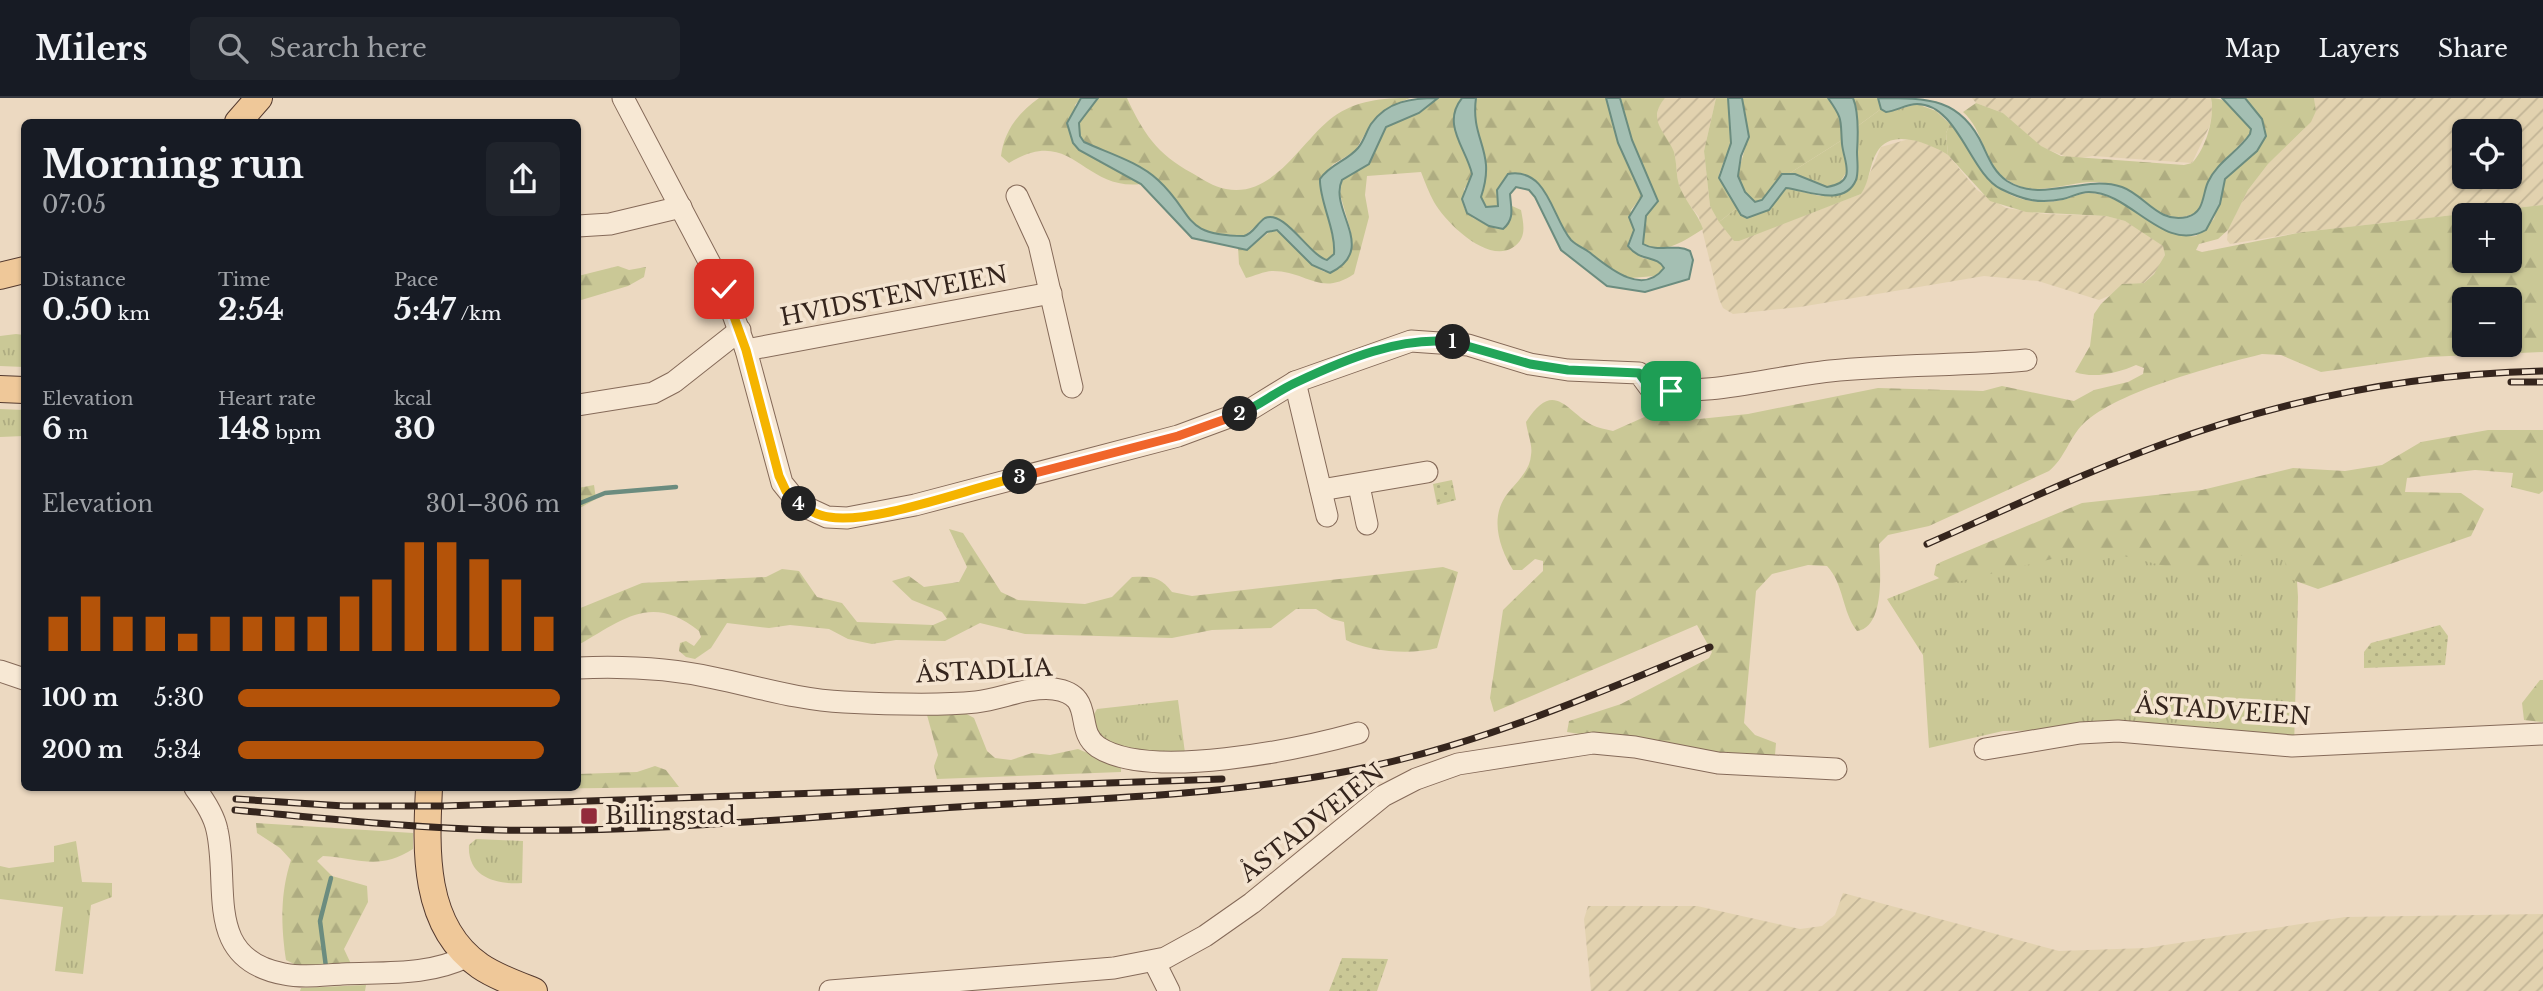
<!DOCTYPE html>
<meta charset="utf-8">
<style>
body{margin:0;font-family:"Libre Baskerville",serif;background:#20242c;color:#f1f3f6;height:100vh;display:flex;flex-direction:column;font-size:26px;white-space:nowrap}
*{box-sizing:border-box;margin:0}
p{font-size:23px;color:#9ea1a6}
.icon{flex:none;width:38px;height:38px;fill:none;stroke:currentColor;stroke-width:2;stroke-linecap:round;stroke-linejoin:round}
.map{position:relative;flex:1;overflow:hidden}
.details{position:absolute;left:21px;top:21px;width:560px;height:672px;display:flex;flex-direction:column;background:#171b24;border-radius:10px;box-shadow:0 2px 5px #0004}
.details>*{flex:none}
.fabs{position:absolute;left:2452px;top:21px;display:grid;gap:14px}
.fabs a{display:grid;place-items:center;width:70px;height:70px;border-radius:10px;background:#171b24;box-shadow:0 2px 5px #0004;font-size:35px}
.pin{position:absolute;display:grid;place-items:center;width:60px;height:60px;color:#fff;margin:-30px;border-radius:14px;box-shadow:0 4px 10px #0006}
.km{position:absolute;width:35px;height:35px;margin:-18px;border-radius:50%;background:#222;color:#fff;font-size:19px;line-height:35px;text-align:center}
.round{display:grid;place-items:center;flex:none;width:74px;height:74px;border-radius:10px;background:#20242c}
.headline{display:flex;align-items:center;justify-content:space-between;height:119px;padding:0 21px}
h1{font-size:38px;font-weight:700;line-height:52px}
.metrics{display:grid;grid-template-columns:repeat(3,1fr);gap:10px;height:119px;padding:7px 21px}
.metrics div{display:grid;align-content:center}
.metrics b{font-size:30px;font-weight:700}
.metrics small{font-size:19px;font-weight:400}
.metrics p{font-size:19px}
.chart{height:196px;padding:14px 21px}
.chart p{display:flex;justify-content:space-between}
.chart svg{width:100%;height:126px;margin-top:7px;stroke:#b45309;stroke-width:6}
ul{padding:0 21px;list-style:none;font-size:23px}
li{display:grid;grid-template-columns:112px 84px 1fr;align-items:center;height:52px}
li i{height:18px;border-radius:9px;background:#b45309}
header{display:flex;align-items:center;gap:42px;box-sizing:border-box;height:98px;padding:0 35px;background:#171b24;border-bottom:2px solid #363941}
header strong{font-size:33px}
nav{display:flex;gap:38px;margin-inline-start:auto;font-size:24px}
.search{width:490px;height:63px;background:#20242c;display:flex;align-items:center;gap:18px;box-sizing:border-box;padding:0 24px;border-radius:10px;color:#9ea1a6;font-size:26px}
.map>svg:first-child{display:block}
.farmland{fill:url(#farmland-furrows);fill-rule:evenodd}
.grass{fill:url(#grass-tufts)}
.forest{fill:url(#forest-firs);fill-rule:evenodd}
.park{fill:url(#park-dots)}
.water{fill:#a4bfb3;stroke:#6b8c7f;stroke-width:2}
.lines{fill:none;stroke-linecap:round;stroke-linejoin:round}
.stream{stroke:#6b8c7f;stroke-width:4.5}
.minor-casing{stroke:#856a59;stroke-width:23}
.major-casing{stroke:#53392e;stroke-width:28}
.minor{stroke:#f7e8d4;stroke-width:21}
.major{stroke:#efc899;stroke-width:26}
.rail-casing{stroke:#35251d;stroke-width:7}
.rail{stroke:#f4e4d0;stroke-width:4.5;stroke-dasharray:13;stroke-linecap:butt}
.split-1-casing{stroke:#fff;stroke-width:14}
.split-2-casing{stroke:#fff;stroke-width:14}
.split-3-casing{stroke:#fff;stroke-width:14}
.split-4-casing{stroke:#fff;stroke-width:14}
.split-5-casing{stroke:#fff;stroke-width:14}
.split-1{stroke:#22a559;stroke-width:9}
.split-2{stroke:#22a559;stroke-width:9}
.split-3{stroke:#f0652b;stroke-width:9}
.split-4{stroke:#f5b400;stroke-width:9}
.split-5{stroke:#f5b400;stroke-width:9}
.poi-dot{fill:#922b3b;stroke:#f4e4d0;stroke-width:2.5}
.labels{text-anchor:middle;stroke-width:7;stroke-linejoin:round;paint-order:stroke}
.street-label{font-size:24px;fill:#35251d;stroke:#f4e4d0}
.poi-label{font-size:24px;fill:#35251d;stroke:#f4e4d0;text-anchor:start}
</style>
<header>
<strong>Milers</strong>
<div class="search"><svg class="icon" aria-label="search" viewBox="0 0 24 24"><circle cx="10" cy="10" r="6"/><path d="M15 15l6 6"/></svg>Search here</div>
<nav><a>Map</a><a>Layers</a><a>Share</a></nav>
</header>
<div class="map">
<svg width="2543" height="893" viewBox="0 0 2543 893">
<defs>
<pattern id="farmland-furrows" width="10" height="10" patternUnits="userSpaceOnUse" patternTransform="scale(1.75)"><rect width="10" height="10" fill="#e2d2af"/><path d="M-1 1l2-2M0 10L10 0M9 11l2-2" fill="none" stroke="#c2b496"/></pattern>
<pattern id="grass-tufts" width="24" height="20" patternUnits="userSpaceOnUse" patternTransform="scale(1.75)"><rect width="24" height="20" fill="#cac896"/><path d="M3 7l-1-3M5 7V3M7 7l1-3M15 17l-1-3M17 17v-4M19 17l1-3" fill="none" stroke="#aeac81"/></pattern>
<pattern id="forest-firs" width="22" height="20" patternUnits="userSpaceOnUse" patternTransform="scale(1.75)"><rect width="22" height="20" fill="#cac896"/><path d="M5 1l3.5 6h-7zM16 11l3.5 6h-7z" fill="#aeac81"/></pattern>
<pattern id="park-dots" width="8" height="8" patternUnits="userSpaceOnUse" patternTransform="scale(1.75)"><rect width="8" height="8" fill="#cac896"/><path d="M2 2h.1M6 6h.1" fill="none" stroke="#aeac81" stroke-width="1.8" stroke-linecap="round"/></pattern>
</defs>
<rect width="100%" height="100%" fill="#ecd9c1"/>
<!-- farmland -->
<g class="farmland">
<polygon points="1665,0 1716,0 1704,53 1710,108 1735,143 1861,96 1881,49 1909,41 1932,47 1948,57 1977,92 2006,110 2045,116 2106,118 2125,123 2154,140 2163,148 2165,157 2159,170 2144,185 2122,186 2111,197 2099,202 2038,183 1984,178 1800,209 1733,216 1723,210 1719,201 1699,119 1685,101 1678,85 1675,57 1656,24 1659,7"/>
<polygon points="1972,0 2211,0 2212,14 2210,27 2192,65 2093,58 2072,61 2041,49 2003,15 1976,5"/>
<path d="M2314,0H2543V107L2303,134L2230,146L2227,142L2228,132L2248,92L2268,66L2303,32L2316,13ZM2464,33H2510V79H2464Z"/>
<polygon points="1843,795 2059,853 2146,850 2345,819 2543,816 2543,893 1591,893 1584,821 1588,808 1697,808 1800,831 1822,828 1835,817"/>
</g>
<!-- grass -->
<g class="grass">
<path d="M1917,6L1936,13L1950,26L1946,35L1948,57C1931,46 1891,29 1877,54C1869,67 1870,83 1861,96L1739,143H1734L1719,124L1737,110L1741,117C1773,117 1765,107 1786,90L1820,98L1858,73L1855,30L1881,11L1893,13Z"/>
<polygon points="1842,42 1849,70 1839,86 1821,89 1790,75"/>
<polygon points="16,236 24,237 24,269 0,268 0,238"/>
<polygon points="0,311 24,312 24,338 0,339"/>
<polygon points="2076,425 2295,452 2298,499 2294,650 2132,631 2003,633 1929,650 1923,557 1887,501"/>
<polygon points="1178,602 1185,655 1117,651 1098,643 1092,620 1097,611"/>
<path d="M476,741L523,743L522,785C496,787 467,779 469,747Z"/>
<polygon points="76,743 82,784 112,785 112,799 91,807 83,876 55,873 63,809 0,801 0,768 9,770 54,764 54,748"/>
<polygon points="366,887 365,893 300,893 301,890"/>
</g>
<!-- forest -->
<g class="forest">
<path d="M1039,0H1081L1075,7L1079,52L1141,86C1082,93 1072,26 1009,65L1001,58C1004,33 1018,15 1039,0Z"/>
<path d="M1098,0H1127C1143,35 1157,56 1192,75C1202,81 1214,89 1226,91C1274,100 1301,43 1333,19C1357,2 1382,0 1410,0L1398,5L1369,29L1355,53L1332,67L1321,97C1328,110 1335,142 1334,156L1327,162L1317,158L1294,133L1263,122L1244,138L1204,134L1188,122L1149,75L1084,44L1080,38L1079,25Z"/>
<path d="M1438,0H1462L1459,4L1472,81L1464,91V110L1473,120L1489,128L1512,114V108L1521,112C1524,128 1527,141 1512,150C1487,165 1446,125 1434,104C1429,95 1425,84 1421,74L1367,78L1365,97L1369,119L1354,176C1320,199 1307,173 1273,173C1265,173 1254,178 1246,180L1239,166L1238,149L1247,152L1272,132C1295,136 1303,166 1325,174L1351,134L1340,96L1342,82L1371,62L1386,29L1420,15Z"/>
<path d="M1476,0H1606L1618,45L1641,92L1642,98L1631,112L1634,132L1629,143L1642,160L1658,162L1664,166L1662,173L1655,178L1631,180L1611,173L1571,142L1533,81L1497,98L1498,108L1487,109L1481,99C1496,53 1471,43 1476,0Z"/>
<path d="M1620,0H1665C1646,22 1666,34 1674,54C1677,65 1676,77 1679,87C1685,104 1698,115 1703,131C1685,142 1665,158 1643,146L1646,118L1658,103L1632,42Z"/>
<polygon points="1716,0 1728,0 1731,45 1719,76 1737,110 1719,124 1710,108 1704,53"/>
<path d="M1742,0H1828L1842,21V42L1790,75L1782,76L1762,102L1755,104C1727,83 1742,70 1746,45C1748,31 1743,14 1742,0Z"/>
<polygon points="1853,0 1878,0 1881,11 1855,30"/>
<path d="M2211,0C2232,0 2238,17 2251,31L2250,36L2215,72L2197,114C2161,133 2140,92 2105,85C2071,79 2038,104 2006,81C1983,65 1984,32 1963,14L1976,5L2003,15L2041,48L2061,58L2184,67L2192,65C2206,50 2215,20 2211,0Z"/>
<path d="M2245,0H2314L2316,13L2311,24L2268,66L2248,92L2228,132L2218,141L2199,146L2196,152L2202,154L2303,134L2543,107V254L2427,259L2321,274L2281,257L2262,256C2215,268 2117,293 2083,326C2069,340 2065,360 2049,373L1929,428L1888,437L1879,446C1880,469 1886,529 1857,533C1842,514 1844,486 1827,468L1808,467L1772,476L1756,493L1744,625L1755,637L1776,645L1775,657L1756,665L1567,634L1569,623L1621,606L1709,560L1712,554L1697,527L1494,614L1490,600L1503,512L1543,473V463L1535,461L1522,472H1513C1500,451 1490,422 1505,399C1514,386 1530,374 1531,357C1533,347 1527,334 1526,324C1554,280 1566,313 1592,327C1598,330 1606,331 1613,333L1649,317L1699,321L1748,316L1878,290L1983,293L2002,288L2074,303L2094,292L2128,284L2143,276L2144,270L2136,267C2118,275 2094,281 2075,274L2090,248L2094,216L2101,206L2122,186L2144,185L2154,176L2165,157L2163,148L2125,123L2106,118L2026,114L1990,103L1948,57L1946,35L1950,26C1967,45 1977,75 1999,90C2018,104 2044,107 2066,101C2078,97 2086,93 2098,96C2133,103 2159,141 2196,138L2214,121L2225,81L2257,53L2262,21ZM2464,117H2510V163H2464ZM2464,201H2510V247H2464Z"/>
<polygon points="618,168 629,172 646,169 644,179 628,188 578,203 578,178"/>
<polygon points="2488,332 2543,332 2543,393 2539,396 2511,389 2513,375 2475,372 2407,380 2405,394 2461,395 2484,411 2471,438 2318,491 2290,481 2282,455 2245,456 2210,471 2165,468 2107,454 2060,459 1949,486 1934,477 1936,467 1941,464 2082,405 2202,392 2293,370 2345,373 2382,367 2421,344"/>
<polygon points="594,387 596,401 578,411 578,390"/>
<path d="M949,431L963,435L1001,494L1018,502L1085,506L1112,499L1132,479C1152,478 1160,478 1172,494L1192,498L1443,469L1458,474L1437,550C1411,557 1370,554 1346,542L1344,524L1332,521L1316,511H1296L1271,530L1212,532L1172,540L1025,536L980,525L945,543L896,542L872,546L848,541L829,531L790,527L769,530L727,525L711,550L695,561L686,559L679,553L680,545L686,543L694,548L701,539L699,533C651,494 621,523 578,547V511L642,485L766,479L782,471L799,473L817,499L842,505L857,524L933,527L947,521L942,514L912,502L892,483L909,478L924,489L959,484L967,469Z"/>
<polygon points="2540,582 2543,582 2543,624 2524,622 2522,605"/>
<polygon points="961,613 974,620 987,653 995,660 1011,662 1032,655 1050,657 1078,651 1121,669 1121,674 937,681 934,668 938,657 927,617"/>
<polygon points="655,668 666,672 679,689 446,692 578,690 578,676 637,674"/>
<path d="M256,725L413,735V751C379,773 358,760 323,758L317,763L332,778L367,788L368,804L344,851L351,866L302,870L286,862C281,827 280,796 291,762L280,750L257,735Z"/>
</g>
<!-- park -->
<g class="park">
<polygon points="1452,382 1456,402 1437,407 1433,386"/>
<polygon points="2440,527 2448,538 2445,567 2364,570 2364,554 2371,545"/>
<polygon points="1342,860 1388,861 1377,893 1329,893"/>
</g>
<!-- water -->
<g class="water">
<path d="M1081,0H1098L1079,25L1080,38L1084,44C1108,55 1139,64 1158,82C1196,117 1180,137 1244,138C1254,135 1257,125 1265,120C1284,111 1310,158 1327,162L1334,156C1336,132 1319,102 1320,81C1330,66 1347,63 1358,50C1364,43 1366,34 1371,26C1387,3 1412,0 1438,0L1419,15L1386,29L1369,66L1342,82C1328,112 1379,151 1330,175L1312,167L1277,132L1267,134L1247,152L1192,140L1141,86L1079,52L1073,45L1067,25Z"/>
<path d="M1462,0H1476C1470,43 1497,52 1481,99L1486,109L1498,108L1497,92L1508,76C1548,69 1552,120 1571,142C1576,147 1583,150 1589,154C1608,169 1642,199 1664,170C1657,157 1640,164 1628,148L1634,132L1629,119L1642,98L1618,45L1606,0H1620L1632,42L1658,103L1646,118L1643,146C1659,155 1674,145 1690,153L1693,162L1689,181L1645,194L1607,188L1561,152L1535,99L1529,92L1516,89L1510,96C1511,110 1515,121 1503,131L1489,128L1467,115L1462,101L1472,76C1466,50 1441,26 1462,0Z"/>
<path d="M1728,0H1742L1749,39L1741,58L1738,78L1745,94L1755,104L1762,102L1782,76H1795L1827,89C1858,84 1844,65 1842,46C1840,21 1844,23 1828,0H1853C1859,14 1858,39 1857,54C1857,63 1859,73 1856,82C1844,110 1806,92 1786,90L1769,112L1747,120L1741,117L1719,80L1731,45Z"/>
<path d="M1878,0C1929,0 1961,0 1983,48C1989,61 1994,74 2007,83C2043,106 2083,76 2122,89C2145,97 2158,126 2187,119C2205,114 2202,97 2208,84C2217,64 2238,54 2250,36L2251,31L2222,0H2245L2262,21L2266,38L2257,53L2225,81L2220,106L2206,132C2164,156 2131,94 2089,94C2079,94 2072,99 2063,101C2039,106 2023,102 2001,91C1970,76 1958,6 1917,6C1907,6 1896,13 1886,14L1881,11Z"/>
</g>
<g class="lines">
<!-- stream -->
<g class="stream">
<polyline points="578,406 605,395 676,389"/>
<polyline points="326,869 320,823 331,780"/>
</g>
<defs>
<g id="minor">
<path d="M623,0L724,192L746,252L782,385L799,406L827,419L847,420L915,407L1178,338L1251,311L1295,284L1411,243L1468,247L1530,266L1568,272L1639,275L1650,290C1709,299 1771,279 1830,273C1896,266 1961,268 2026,262"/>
<polyline points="1017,98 1039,146 1072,289"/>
<polyline points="578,128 610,126 681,109"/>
<polyline points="746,252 1051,195"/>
<polyline points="1295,284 1327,418"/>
<polyline points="578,307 653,295 674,284 740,232"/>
<polyline points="1359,388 1367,426"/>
<polyline points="1321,392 1427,374"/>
<path d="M578,570C624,568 669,570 714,580C758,589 799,602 844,604C884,606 937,608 976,604C1002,601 1028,588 1054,591C1097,597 1073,632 1098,649C1150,683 1300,651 1358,635"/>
<polyline points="0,573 24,581"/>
<polyline points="1985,651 2080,635 2118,633 2292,648 2543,636"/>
<path d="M195,690C204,702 214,717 217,732C230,789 203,861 284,876C303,880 323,877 342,876C385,874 429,878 468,858"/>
<polyline points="1154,863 1169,893"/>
<polyline points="830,893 1114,870 1165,860 1205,838 1252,805 1383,698 1416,681 1458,666 1593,645 1635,649 1718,665 1836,671"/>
</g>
<g id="major">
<polyline points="238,24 259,0"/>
<polyline points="0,178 24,172"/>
<polyline points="0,291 24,292"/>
<path d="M429,690C426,751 422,828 480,868C496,879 516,886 534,893"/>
</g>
</defs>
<!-- minor casing -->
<use href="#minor" class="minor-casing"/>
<!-- major casing -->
<use href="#major" class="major-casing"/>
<!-- minor -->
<use href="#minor" class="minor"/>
<!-- major -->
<use href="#major" class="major"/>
<defs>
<g id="rail">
<polyline points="2511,284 2543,284"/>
<path d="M1927,446C2005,412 2083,375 2163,346C2285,301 2413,276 2543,273"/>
<polyline points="236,701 344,708 444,708 1222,681"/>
<path d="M235,712C322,720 410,730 498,732C656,735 814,718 972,708C1107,700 1244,697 1377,667C1493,641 1600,594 1710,549"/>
</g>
</defs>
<!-- rail casing -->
<use href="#rail" class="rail-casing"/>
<!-- rail -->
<use href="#rail" class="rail"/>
</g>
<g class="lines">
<defs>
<polyline id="split-1" points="1453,244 1530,266 1568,272 1639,275 1650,290 1671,293"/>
<path id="split-2" d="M1240,316C1260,307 1277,293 1297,284C1344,262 1400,238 1453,244"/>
<polyline id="split-3" points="1020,379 1178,338 1240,316"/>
<path id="split-4" d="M799,406C808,412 818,418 829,419C874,427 972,389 1020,379"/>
<polyline id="split-5" points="724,191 746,252 779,378 786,393 799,406"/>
</defs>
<!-- split-1 casing -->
<use href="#split-1" class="split-1-casing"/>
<!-- split-2 casing -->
<use href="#split-2" class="split-2-casing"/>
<!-- split-3 casing -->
<use href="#split-3" class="split-3-casing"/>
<!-- split-4 casing -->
<use href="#split-4" class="split-4-casing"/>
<!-- split-5 casing -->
<use href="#split-5" class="split-5-casing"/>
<!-- split-1 -->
<use href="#split-1" class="split-1"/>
<!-- split-2 -->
<use href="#split-2" class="split-2"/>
<!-- split-3 -->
<use href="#split-3" class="split-3"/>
<!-- split-4 -->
<use href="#split-4" class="split-4"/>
<!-- split-5 -->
<use href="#split-5" class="split-5"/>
</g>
<!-- markers -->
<rect class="poi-dot" x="580" y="709" width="18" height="18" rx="3.5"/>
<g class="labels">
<!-- street labels -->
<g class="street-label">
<text transform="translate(894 198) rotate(-11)" y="8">HVIDSTENVEIEN</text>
<text transform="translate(984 573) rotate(-3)" y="8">ÅSTADLIA</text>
<text transform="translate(2223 613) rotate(4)" y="8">ÅSTADVEIEN</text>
<text transform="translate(1312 725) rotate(-38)" y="8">ÅSTADVEIEN</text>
</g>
<!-- poi labels -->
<g class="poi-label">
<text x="605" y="726">Billingstad</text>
</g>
</g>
</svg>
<div class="fabs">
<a><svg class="icon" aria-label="locate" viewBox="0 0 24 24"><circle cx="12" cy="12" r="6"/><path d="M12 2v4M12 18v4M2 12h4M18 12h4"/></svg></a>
<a>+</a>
<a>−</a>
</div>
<div class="pin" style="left:1671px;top:293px;background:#1e9e55"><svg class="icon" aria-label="arrive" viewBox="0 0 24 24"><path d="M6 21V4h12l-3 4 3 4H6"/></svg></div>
<div class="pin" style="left:724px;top:191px;background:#d93025"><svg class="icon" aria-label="check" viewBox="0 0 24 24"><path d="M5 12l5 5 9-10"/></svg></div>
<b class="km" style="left:1453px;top:244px">1</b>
<b class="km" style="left:1240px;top:316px">2</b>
<b class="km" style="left:1020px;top:379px">3</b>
<b class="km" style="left:799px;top:406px">4</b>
<section class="details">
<div class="headline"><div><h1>Morning run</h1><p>07:05</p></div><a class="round"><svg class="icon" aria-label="share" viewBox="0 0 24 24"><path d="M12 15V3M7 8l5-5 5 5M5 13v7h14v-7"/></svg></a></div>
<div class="metrics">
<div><p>Distance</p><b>0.50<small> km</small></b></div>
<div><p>Time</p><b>2:54</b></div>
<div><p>Pace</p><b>5:47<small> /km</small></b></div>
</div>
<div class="metrics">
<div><p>Elevation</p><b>6<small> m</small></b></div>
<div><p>Heart rate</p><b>148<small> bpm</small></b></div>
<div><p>kcal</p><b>30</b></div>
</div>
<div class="chart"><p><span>Elevation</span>301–306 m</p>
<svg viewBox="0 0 160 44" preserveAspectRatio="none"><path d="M5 44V32M15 44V25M25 44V32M35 44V32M45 44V38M55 44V32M65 44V32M75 44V32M85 44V32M95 44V25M105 44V19M115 44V6M125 44V6M135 44V12M145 44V19M155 44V32"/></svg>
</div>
<ul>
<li><b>100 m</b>5:30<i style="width:100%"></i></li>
<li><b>200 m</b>5:34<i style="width:95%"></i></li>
</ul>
</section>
</div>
